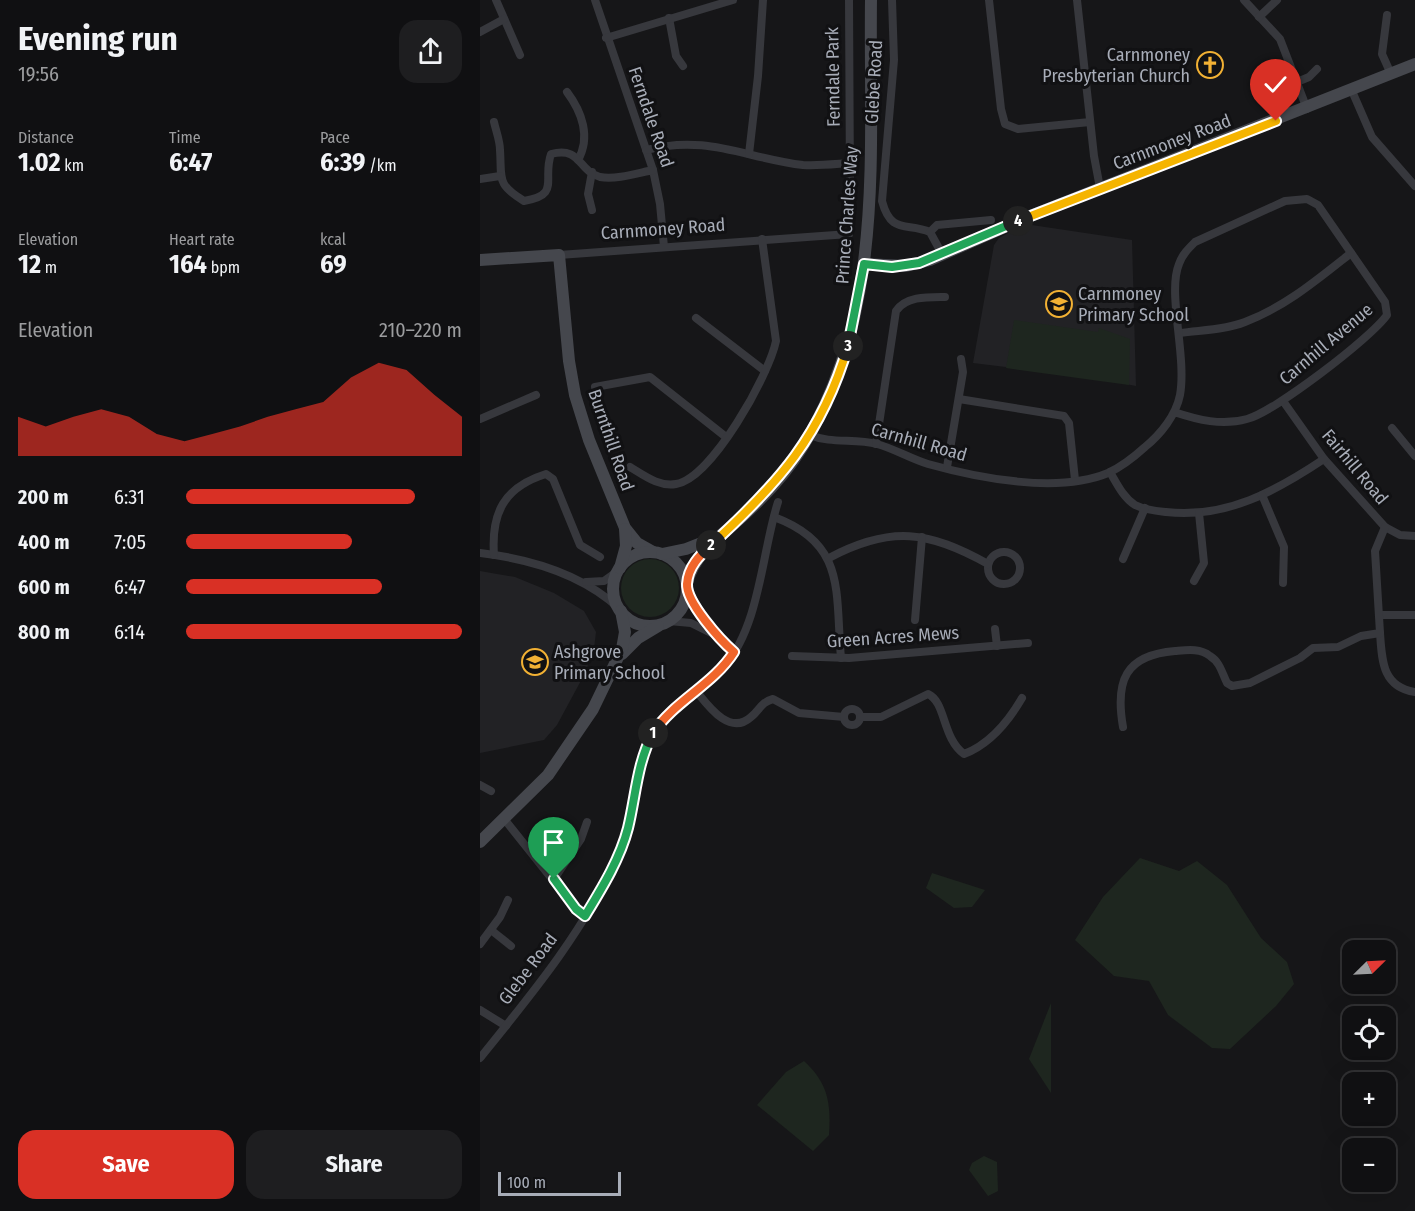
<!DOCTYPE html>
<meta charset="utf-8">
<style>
body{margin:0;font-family:"Fira Sans Condensed",sans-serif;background:#1e1e20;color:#f1f3f6;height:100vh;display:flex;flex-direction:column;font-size:22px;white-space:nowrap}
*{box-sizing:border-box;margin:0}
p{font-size:20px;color:#9c9d9f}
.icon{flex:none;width:33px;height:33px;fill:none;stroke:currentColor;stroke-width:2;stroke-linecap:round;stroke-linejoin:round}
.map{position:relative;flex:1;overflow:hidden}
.sheet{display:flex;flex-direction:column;background:#101012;width:480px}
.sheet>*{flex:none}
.needle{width:39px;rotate:66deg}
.buttons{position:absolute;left:862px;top:940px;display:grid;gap:12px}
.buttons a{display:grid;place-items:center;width:54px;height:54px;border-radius:12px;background:#101012;box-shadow:0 6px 24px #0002,0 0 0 2px #303032;font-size:30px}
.scale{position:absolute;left:18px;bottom:15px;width:123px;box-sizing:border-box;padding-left:6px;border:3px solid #a8adb8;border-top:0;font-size:16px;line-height:21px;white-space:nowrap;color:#a8adb8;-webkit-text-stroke:4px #111113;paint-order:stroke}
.pin{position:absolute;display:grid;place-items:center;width:51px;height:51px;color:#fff;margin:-62px -26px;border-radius:50% 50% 50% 0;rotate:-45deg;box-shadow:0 0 6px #0007}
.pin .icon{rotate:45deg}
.km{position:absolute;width:30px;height:30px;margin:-15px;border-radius:50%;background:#222;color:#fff;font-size:16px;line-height:30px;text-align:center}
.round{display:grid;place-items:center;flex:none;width:63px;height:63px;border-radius:18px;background:#1e1e20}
.summary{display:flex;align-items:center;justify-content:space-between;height:102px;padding:0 18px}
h1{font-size:33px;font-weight:700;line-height:45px}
.metrics{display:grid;grid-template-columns:repeat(3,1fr);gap:9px;height:102px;padding:6px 18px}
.metrics div{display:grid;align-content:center}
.metrics b{font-size:26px;font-weight:700}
.metrics small{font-size:16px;font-weight:400}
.metrics p{font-size:16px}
.chart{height:168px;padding:12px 18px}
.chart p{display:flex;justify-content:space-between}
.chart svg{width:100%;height:108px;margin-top:6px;fill:#d93025;opacity:.7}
.cta{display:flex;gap:12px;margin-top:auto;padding:12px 18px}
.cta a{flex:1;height:69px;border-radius:18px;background:#d93025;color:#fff;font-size:24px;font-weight:700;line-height:69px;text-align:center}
.cta a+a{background:#1e1e20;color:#f1f3f6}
ul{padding:0 18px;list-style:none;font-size:20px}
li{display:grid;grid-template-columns:96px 72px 1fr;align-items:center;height:45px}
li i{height:15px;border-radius:8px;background:#d93025}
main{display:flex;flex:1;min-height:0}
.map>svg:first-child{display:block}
.built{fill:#222225}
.green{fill:#1e261f}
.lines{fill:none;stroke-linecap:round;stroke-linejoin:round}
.street{stroke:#37383d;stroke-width:8}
.secondary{stroke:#45474d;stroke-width:12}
.split-1-casing{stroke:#fff;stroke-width:12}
.split-2-casing{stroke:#fff;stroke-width:12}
.split-3-casing{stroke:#fff;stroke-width:12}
.split-4-casing{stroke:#fff;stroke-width:12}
.split-5-casing{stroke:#fff;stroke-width:12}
.split-1{stroke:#22a559;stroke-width:8}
.split-2{stroke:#f0652b;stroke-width:8}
.split-3{stroke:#f5b400;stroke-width:8}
.split-4{stroke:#22a559;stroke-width:8}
.split-5{stroke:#f5b400;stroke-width:8}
.labels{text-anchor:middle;stroke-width:6;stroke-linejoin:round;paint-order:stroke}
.poi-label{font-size:18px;fill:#a8adb8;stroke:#111113;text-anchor:start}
.street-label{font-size:18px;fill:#a8adb8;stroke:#111113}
</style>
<main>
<section class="sheet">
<div class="summary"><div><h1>Evening run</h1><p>19:56</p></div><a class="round"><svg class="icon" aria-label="share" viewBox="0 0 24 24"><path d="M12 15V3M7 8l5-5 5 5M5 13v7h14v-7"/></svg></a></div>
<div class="metrics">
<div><p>Distance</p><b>1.02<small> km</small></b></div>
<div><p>Time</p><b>6:47</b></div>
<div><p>Pace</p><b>6:39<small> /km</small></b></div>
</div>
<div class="metrics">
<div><p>Elevation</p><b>12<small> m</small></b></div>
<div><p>Heart rate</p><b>164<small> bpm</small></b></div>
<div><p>kcal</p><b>69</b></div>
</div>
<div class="chart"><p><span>Elevation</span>210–220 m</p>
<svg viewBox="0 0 160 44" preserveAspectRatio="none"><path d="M0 44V28L10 32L20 28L30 25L40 28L50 35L60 38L70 35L80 32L90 28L100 25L110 22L120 12L130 6L140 9L150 19L160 28V44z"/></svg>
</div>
<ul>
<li><b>200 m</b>6:31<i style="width:83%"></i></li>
<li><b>400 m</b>7:05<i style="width:60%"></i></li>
<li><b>600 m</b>6:47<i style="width:71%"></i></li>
<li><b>800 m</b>6:14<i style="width:100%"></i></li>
</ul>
<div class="cta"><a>Save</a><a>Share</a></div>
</section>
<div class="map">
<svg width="935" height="1211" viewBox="0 0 935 1211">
<rect width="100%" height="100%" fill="#161618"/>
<!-- built -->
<g class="built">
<polygon points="545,224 652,240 656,386 609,377 493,363 514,245 519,238"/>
<polygon points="0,571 35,577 74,593 104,611 116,632 114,649 104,675 77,725 64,740 0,753"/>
</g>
<!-- green -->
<g class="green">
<polygon points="534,320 618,332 619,328 650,339 649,385 526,368"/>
<circle cx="170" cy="588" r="29"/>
<polygon points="660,858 699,871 717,861 747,885 781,938 807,962 814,984 796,1006 750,1049 732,1048 688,1015 669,981 634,976 595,940 623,897"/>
<polygon points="452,873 505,890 492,907 474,908 446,888"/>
<polygon points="571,1003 571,1093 549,1059"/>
<path d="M324,1061C348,1083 351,1103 349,1135L333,1151L277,1105L306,1072Z"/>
<polygon points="504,1156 517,1162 518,1191 508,1196 489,1170 492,1163"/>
</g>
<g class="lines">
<!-- street -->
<g class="street">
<polyline points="16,0 40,55"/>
<polyline points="115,0 173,170 180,204 184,247"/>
<polyline points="369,0 370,189"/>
<path d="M412,0L414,60L402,201C411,235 427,222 450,232L462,254"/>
<polyline points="509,0 521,109 525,124 538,129 610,122"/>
<polyline points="597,0 614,156 620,188"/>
<polyline points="764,0 800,39 827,109"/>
<polyline points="907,15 902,54 911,74"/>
<polyline points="779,17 797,0"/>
<polyline points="189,18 196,56 203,66"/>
<polyline points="0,32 24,19"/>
<polyline points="126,38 253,0"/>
<polyline points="817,82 829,77 837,69"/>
<polyline points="872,91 892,137 935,186"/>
<path d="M87,92C102,112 111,137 98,160"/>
<path d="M14,122C16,131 20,141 20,150C22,179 16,184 44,201C81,195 62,180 71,154C101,146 98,171 120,177C136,180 158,173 173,170"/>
<path d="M166,150C227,134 265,158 323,165C338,166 355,164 370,163"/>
<polyline points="269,154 278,76 283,0"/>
<polyline points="0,179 20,176"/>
<polyline points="112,210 108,194 112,172"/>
<polyline points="450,232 457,225 511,220"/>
<polyline points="365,234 366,263"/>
<polyline points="79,255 369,234"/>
<polyline points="216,318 285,371"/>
<path d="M700,333C721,330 745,330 765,322C805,307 838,279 871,253"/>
<polyline points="115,387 170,377 246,437"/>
<polyline points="479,399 584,416 589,423 595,480"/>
<polyline points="803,401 844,459 905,527 920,535 935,536"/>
<polyline points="0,419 56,395"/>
<polyline points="912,428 935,456"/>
<path d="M330,435C351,444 375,438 397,444C415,449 431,459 448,464C498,478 578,494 628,473C641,467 654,457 665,447C681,434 696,415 700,395C707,356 687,293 699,264C702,255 708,249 715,242L805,201L827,199L838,205L905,302L907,315C891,338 794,412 767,419C742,426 718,420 694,412"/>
<path d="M396,444L416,311C426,296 448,297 465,297"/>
<path d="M150,467C165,476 179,487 196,484C232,478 289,375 296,341L282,239"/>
<polyline points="467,467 483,372 481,359"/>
<path d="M630,472C637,484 643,497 655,505C665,510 676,511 686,512C746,519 796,491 844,459"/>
<polyline points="782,495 804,547 803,583"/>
<path d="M294,517C367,544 355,592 361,658"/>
<circle cx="524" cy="568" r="16"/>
<path d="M0,553C51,559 102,574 140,609"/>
<path d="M14,555C11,513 24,487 66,474L73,479L100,545L120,557"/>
<path d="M349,558C411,525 449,531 508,564"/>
<polyline points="643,559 665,508"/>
<polyline points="714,581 724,563 719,513"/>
<polyline points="106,582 124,581 138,571"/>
<polyline points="207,588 234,635 254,652"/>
<polyline points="899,615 935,615"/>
<polyline points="435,620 442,537"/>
<polyline points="189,621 211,623 231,633"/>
<polyline points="515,629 517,646"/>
<path d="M900,633C902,660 902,687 935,692"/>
<polyline points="312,656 369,658 548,643"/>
<path d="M217,692C229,707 250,736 271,717C280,710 281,702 293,699L319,713L364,717"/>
<circle cx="372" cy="717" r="8"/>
<path d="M381,717H401L448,694C466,702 462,738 484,754C510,744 528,722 542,698"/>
<path d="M643,727C635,681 645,655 695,651C707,650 720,648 730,656C740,662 742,673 747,683L752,686L770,683L820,658L833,648L858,647L881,636L900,633L895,551L905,527"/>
<polyline points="0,785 11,791"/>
<polyline points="25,820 96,909 105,916"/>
<polyline points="74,879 101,839 107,822"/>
<polyline points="11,930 31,946"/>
<polyline points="0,944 20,917 28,900"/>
<polyline points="0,1010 26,1026"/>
<path d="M0,1058C51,995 105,930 138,855C155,819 151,777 169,742C185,708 222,692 245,665C280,625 282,551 298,502"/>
</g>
<!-- secondary -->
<g class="secondary">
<polyline points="0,260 79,255 89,361 95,395 109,440 145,528 157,543 173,552"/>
<polyline points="384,264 426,266 450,260 545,218 935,64"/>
<circle cx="170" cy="589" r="37"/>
<polyline points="182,554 206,549 234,538"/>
<polyline points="140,568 146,546 145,529"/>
<path d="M207,583C215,552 241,536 264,515C286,495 307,472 323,446C406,311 389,152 391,0"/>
<polyline points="142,654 158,638 178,626"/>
<polyline points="0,842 68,775 113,709 142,649 145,632 141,611"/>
</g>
</g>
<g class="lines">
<defs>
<path id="split-1" d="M74,879L96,909L105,916C122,888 140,859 148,828C156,795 157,763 173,733"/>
<path id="split-2" d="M173,733C194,701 233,685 254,652C240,640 206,602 207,584C208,567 220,555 231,545"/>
<path id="split-3" d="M231,545C298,484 342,435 368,346"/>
<polyline id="split-4" points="368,346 384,264 412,267 439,263 538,221"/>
<polyline id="split-5" points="538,221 796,121"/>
</defs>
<!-- split-1 casing -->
<use href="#split-1" class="split-1-casing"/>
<!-- split-2 casing -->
<use href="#split-2" class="split-2-casing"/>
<!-- split-3 casing -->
<use href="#split-3" class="split-3-casing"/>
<!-- split-4 casing -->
<use href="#split-4" class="split-4-casing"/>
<!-- split-5 casing -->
<use href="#split-5" class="split-5-casing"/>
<!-- split-1 -->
<use href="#split-1" class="split-1"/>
<!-- split-2 -->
<use href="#split-2" class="split-2"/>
<!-- split-3 -->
<use href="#split-3" class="split-3"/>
<!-- split-4 -->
<use href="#split-4" class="split-4"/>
<!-- split-5 -->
<use href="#split-5" class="split-5"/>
</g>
<!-- icons -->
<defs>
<symbol id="church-ring" viewBox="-11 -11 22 22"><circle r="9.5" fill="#111113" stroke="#f2b134" stroke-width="1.5"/><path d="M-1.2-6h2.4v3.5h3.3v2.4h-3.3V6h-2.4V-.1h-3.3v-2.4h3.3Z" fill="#f2b134"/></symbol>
<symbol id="school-ring" viewBox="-11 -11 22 22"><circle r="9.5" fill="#111113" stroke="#f2b134" stroke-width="1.5"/><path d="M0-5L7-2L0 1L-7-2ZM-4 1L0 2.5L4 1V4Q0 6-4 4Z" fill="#f2b134"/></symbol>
</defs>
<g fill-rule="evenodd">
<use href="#church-ring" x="715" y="50" width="30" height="30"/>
<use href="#school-ring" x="564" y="289" width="30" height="30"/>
<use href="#school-ring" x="40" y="647" width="30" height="30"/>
</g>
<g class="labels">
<!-- poi labels -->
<g class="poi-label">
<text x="710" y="61" text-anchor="end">Carnmoney<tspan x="710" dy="21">Presbyterian Church</tspan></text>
<text x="598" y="300">Carnmoney<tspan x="598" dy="21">Primary School</tspan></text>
<text x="74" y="658">Ashgrove<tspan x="74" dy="21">Primary School</tspan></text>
</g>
<!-- street labels -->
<g class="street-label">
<text transform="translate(353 77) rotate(-91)" y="6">Ferndale Park</text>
<text transform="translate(394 82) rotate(-87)" y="6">Glebe Road</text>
<text transform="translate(171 117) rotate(71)" y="6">Ferndale Road</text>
<text transform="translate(692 142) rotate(-21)" y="6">Carnmoney Road</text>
<text transform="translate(367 215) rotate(-86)" y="6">Prince Charles Way</text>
<text transform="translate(183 229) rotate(-4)" y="6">Carnmoney Road</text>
<text transform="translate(846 344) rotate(-40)" y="6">Carnhill Avenue</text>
<text transform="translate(131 440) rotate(71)" y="6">Burnthill Road</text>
<text transform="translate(439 442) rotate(16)" y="6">Carnhill Road</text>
<text transform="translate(875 467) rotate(50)" y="6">Fairhill Road</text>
<text transform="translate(413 637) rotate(-4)" y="6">Green Acres Mews</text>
<text transform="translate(48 969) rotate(-53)" y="6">Glebe Road</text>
</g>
</g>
</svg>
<div class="buttons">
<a><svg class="needle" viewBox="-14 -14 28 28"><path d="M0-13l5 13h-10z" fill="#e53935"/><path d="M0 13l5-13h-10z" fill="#9c9d9f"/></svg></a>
<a><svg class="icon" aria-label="locate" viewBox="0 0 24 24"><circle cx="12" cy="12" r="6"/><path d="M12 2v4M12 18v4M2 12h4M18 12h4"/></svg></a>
<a>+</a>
<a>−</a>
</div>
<div class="scale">100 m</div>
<div class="pin" style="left:74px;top:879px;background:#1e9e55"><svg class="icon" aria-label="arrive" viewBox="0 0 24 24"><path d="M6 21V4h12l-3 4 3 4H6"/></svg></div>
<div class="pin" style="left:796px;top:121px;background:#d93025"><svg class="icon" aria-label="check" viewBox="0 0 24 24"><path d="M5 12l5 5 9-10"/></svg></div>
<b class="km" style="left:173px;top:733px">1</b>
<b class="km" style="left:231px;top:545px">2</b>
<b class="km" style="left:368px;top:346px">3</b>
<b class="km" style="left:538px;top:221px">4</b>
</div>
</main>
